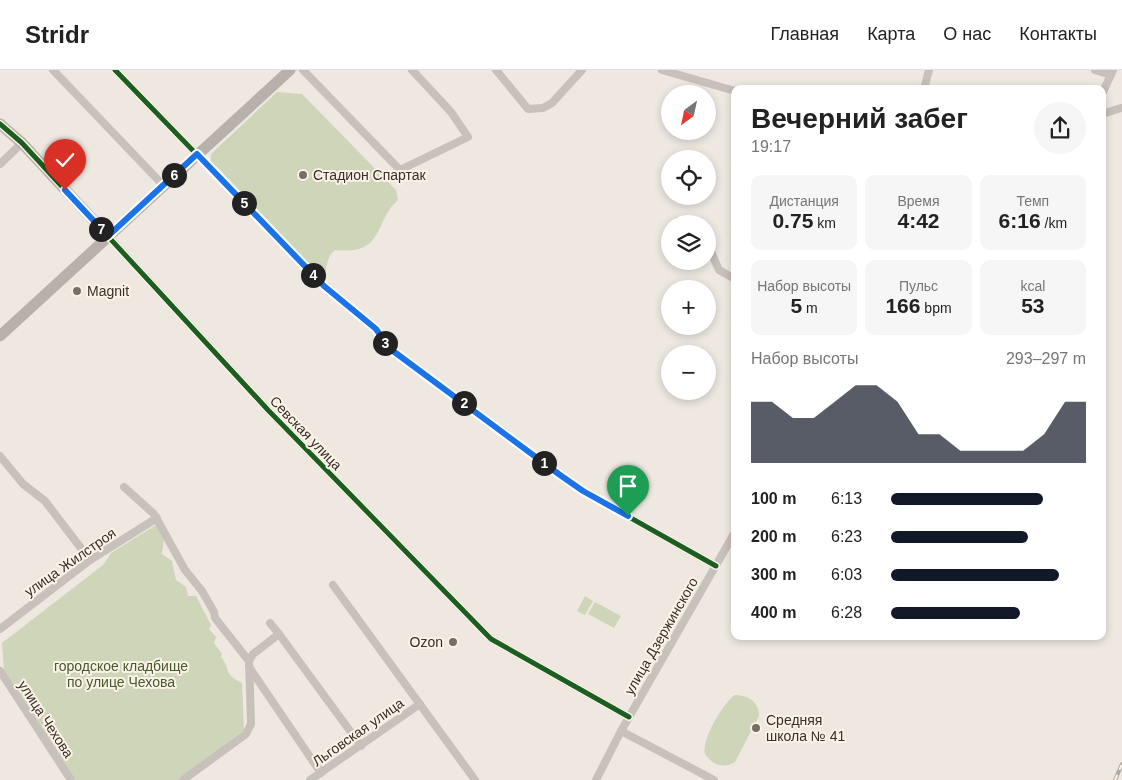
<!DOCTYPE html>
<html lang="ru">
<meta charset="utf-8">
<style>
body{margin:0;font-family:Arial,sans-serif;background:#f6f6f6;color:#222;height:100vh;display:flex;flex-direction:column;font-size:19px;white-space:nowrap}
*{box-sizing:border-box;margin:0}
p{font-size:16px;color:#767676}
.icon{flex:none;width:28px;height:28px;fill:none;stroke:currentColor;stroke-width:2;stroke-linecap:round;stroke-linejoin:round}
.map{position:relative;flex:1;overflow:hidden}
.details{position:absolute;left:731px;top:15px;width:375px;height:555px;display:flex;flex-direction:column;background:#fff;border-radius:10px;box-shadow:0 2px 8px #0003}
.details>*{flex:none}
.needle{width:32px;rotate:213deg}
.controls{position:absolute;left:661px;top:15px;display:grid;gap:10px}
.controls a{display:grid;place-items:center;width:55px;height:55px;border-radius:50%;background:#fff;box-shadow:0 2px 8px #0003;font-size:25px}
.pin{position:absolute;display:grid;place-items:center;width:42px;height:42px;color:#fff;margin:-51px -21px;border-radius:50% 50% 50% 0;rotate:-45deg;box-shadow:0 0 5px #0007}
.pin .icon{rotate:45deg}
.km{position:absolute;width:25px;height:25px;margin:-12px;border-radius:50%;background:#222;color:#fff;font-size:14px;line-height:25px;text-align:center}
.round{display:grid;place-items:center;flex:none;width:52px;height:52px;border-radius:26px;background:#f6f6f6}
.overview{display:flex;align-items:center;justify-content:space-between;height:85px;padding:0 20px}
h1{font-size:28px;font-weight:700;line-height:38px}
.figures{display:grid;grid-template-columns:repeat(3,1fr);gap:8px;height:85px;padding:5px 20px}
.figures div{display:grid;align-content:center;border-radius:10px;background:#f6f6f6;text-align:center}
.figures b{font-size:21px;font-weight:700}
.figures small{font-size:14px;font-weight:400}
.figures p{font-size:14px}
.chart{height:140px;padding:10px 20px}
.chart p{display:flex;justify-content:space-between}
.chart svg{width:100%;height:90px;margin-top:5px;fill:#111827;opacity:.7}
ul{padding:0 20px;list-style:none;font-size:16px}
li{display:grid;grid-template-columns:80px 60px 1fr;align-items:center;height:38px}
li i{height:12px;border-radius:6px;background:#111827}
header{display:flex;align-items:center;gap:30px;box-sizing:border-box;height:70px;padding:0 25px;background:#fff;border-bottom:1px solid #e0e0e0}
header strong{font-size:24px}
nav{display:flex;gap:28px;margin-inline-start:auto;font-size:18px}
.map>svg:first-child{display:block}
.green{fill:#cfd5b9}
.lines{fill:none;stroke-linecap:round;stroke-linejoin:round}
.street{stroke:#c8c0ba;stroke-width:8}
.secondary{stroke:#b8b0aa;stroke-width:11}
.rail-casing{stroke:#afa9a4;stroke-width:4}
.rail{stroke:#fbf3e8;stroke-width:2;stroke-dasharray:5.5;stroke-linecap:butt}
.cycleway-casing{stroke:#fbf3e8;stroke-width:8}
.cycleway{stroke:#1b5e20;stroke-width:5}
.route-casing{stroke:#fff;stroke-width:10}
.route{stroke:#1a73e8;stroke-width:6}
.poi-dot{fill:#786e68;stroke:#fbf3e8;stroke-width:2}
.labels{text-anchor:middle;stroke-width:4;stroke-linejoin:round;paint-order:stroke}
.poi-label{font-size:14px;fill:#392d27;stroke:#fbf3e8;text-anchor:start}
.street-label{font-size:14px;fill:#392d27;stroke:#fbf3e8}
.park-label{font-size:14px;fill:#475a29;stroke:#fbf3e8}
</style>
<header>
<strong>Stridr</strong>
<nav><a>Главная</a><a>Карта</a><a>О нас</a><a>Контакты</a></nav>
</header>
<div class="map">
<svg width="1122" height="710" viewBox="0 0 1122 710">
<rect width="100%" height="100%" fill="#eee8e1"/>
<!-- green -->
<g class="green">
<path d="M277,22L302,24L396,120L398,130C373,152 386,185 335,180C324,189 329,200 322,207L211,91V84Z"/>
<path d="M156,455L164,470L162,484L172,491L176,510L186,517L188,526H196L211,555L209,559L216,567L214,573L222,584L221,587C232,601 222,603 242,613L244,660L178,710H74L4,601L2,573L103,495L111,483Z"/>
<polygon points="585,526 593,531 585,545 577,541"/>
<polygon points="595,532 621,546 614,558 588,544"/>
<path d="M735,625C748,625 759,632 759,646L735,692C723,699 712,695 705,684C701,670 723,633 735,625Z"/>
</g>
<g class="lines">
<!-- street -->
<g class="street">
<polyline points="53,0 163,115"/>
<polyline points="115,0 324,216 376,259 389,278 583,421 716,496"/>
<polyline points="303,0 400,100 468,67 451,42 412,0"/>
<polyline points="496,0 528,39 543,38 552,33 582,0"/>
<polyline points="662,0 735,21"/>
<polyline points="1095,0 1111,5"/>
<polyline points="924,19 929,0"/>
<polyline points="1102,24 1113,0"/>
<polyline points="1102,44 1121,38"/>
<polyline points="0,94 22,73"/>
<polyline points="678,151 683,154"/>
<polyline points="108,166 268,340 491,569 629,647"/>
<polyline points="708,175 719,200 735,209"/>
<polyline points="0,386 23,414 45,431 90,490"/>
<polyline points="124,417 154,444 185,500 202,521 214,542 215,548 249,591"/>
<polyline points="333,515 475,710"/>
<polyline points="0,559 90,490 157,448"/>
<polyline points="279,564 361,676"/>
<polyline points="249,597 321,703"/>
<polyline points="0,601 71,710"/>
<polyline points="621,661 714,710"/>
<polyline points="183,710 246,664 251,654 249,591 253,584 279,564 270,553"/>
<polyline points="310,710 420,634"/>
<polyline points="596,710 621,661 735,462"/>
</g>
<!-- secondary -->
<g class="secondary">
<polyline points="0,54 22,73 108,166"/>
<polyline points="0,266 290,0"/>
</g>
<defs>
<polyline id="rail" points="1115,710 1122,694"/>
</defs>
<!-- rail casing -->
<use href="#rail" class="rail-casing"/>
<!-- rail -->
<use href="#rail" class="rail"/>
<defs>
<g id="cycleway">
<polyline points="115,0 324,216 376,259 389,278 583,421 716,496"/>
<polyline points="0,54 22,73 268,340 491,569 629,647"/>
</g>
</defs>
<!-- cycleway casing -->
<use href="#cycleway" class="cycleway-casing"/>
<!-- cycleway -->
<use href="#cycleway" class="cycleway"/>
</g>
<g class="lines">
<defs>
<polyline id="route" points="65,120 108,166 197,84 324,216 376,259 389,278 560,405 583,421 628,446"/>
</defs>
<!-- route casing -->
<use href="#route" class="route-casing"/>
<!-- route -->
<use href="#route" class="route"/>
</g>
<!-- markers -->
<g class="poi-dot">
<circle cx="303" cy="105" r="5"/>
<circle cx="77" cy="221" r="5"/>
<circle cx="453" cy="572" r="5"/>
<circle cx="756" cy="658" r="5"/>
</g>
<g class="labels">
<!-- poi labels -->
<g class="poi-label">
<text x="313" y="110">Стадион Спартак</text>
<text x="87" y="226">Magnit</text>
<text x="443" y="577" text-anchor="end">Ozon</text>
<text x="766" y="655">Средняя<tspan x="766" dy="16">школа № 41</tspan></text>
</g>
<!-- street labels -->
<g class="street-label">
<text transform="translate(306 363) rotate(46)" y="5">Севская улица</text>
<text transform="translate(70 492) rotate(-35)" y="5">улица Жилстроя</text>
<text transform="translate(661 566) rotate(-60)" y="5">улица Дзержинского</text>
<text transform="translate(46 649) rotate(57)" y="5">улица Чехова</text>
<text transform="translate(358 662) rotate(-35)" y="5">Льговская улица</text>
</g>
<!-- park labels -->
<g class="park-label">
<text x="121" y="601">городское кладбище<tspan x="121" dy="16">по улице Чехова</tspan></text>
</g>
</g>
</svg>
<div class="controls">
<a><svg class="needle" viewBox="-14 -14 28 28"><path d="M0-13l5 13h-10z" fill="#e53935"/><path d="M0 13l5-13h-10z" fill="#767676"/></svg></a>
<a><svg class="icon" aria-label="locate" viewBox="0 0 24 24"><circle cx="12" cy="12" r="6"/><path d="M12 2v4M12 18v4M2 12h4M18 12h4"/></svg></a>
<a><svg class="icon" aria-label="layers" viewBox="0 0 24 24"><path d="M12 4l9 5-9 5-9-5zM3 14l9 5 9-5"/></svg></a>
<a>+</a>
<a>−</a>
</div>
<div class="pin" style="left:628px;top:446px;background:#1e9e55"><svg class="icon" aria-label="arrive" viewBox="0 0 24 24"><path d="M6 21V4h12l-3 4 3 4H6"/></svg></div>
<div class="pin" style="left:65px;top:120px;background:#d93025"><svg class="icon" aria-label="check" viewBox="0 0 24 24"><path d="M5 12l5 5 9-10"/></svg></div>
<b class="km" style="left:544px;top:393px">1</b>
<b class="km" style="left:464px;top:333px">2</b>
<b class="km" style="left:385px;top:273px">3</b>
<b class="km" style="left:313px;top:205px">4</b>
<b class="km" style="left:244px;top:133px">5</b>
<b class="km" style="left:174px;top:105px">6</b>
<b class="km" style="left:101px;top:159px">7</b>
<section class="details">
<div class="overview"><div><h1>Вечерний забег</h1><p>19:17</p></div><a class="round"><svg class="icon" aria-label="share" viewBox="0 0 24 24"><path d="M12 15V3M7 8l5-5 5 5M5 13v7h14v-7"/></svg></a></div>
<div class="figures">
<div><p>Дистанция</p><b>0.75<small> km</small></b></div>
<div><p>Время</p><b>4:42</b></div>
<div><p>Темп</p><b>6:16<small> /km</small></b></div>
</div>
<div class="figures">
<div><p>Набор высоты</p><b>5<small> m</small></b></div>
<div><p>Пульс</p><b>166<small> bpm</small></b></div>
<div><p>kcal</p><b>53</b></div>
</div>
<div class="chart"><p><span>Набор высоты</span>293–297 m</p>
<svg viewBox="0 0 160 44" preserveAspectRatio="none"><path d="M0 44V14L10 14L20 22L30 22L40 14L50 6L60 6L70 14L80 30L90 30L100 38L110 38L120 38L130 38L140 30L150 14L160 14V44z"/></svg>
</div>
<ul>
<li><b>100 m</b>6:13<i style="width:78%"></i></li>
<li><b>200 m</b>6:23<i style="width:70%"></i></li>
<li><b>300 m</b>6:03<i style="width:86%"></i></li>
<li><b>400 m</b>6:28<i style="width:66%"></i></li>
</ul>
</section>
</div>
